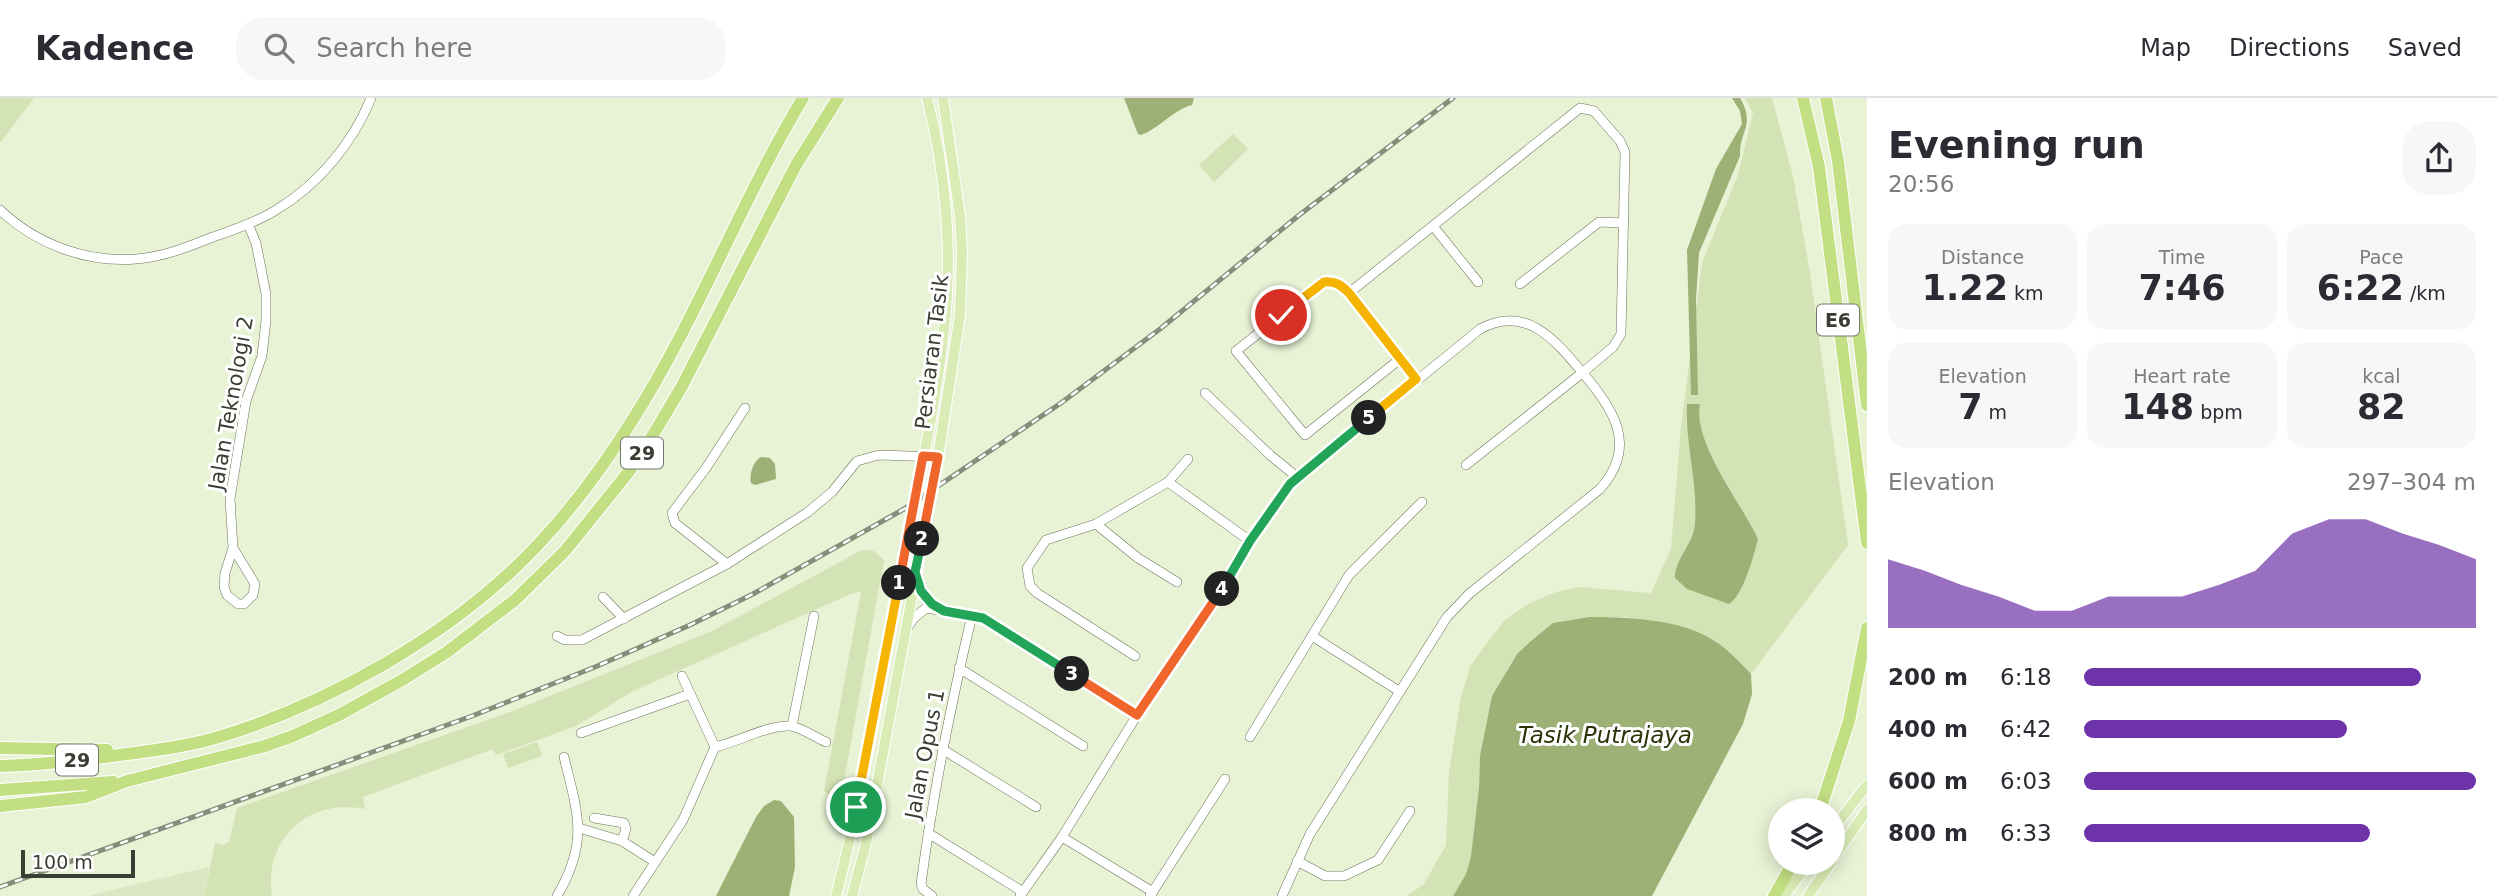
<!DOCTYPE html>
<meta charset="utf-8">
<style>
body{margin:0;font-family:"DejaVu Sans",sans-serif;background:#f7f7f7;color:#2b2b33;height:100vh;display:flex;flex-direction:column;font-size:26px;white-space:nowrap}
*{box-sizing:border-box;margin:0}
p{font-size:23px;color:#7c7c81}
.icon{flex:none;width:38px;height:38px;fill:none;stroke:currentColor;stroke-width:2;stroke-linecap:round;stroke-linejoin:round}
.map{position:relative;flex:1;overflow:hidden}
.sheet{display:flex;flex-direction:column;background:#fff;width:630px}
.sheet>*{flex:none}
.fabs{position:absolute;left:1768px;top:700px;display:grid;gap:14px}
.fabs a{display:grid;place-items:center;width:77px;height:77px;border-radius:50%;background:#fff;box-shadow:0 4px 18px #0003;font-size:35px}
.scale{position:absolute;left:21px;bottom:18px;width:114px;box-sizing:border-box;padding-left:7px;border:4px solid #393d32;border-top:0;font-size:19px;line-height:24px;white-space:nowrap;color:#393d32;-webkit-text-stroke:5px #fff;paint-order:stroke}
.pin{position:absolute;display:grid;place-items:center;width:60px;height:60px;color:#fff;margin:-30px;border:4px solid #fff;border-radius:50%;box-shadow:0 2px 7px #0007}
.km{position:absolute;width:35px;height:35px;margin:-18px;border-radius:50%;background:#222;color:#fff;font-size:19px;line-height:35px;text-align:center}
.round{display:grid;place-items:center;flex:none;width:74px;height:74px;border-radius:28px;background:#f7f7f7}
.headline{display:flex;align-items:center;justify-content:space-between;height:119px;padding:0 21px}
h1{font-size:38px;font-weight:800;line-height:52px}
.figures{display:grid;grid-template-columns:repeat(3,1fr);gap:10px;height:119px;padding:7px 21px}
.figures div{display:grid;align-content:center;border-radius:18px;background:#f7f7f7;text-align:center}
.figures b{font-size:35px;font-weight:800}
.figures small{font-size:19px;font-weight:400}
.figures p{font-size:19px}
.chart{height:196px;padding:14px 21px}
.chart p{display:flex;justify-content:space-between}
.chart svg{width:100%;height:126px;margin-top:7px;fill:#6f33a9;opacity:.7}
ul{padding:0 21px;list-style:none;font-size:23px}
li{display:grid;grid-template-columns:112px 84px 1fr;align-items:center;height:52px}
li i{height:18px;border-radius:9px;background:#6f33a9}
header{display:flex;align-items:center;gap:42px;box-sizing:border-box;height:98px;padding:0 35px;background:#fff;border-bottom:2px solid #e1e1e2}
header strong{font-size:33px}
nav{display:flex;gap:38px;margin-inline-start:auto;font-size:24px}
.search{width:490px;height:63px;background:#f7f7f7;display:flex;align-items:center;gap:18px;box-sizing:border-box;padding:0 24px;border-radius:28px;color:#7c7c81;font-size:26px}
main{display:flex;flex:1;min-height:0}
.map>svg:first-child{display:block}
.built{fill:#dae7c2}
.green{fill:#d3e3b6}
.water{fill:#9db176}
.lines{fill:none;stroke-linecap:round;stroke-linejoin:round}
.minor-casing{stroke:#6a735a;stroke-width:10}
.major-casing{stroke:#fff;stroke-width:12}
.highway-casing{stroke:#fff;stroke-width:14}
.minor{stroke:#fff;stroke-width:9}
.major{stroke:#daecb5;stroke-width:10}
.highway{stroke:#c2df83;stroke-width:12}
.rail-casing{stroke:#868d7a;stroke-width:5}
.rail{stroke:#fff;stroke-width:2.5;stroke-dasharray:8;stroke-linecap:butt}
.split-1-casing{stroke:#fff;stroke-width:14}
.split-2-casing{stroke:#fff;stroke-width:14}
.split-3-casing{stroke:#fff;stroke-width:14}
.split-4-casing{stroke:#fff;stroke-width:14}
.split-5-casing{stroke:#fff;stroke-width:14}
.split-6-casing{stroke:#fff;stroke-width:14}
.split-1{stroke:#f5b400;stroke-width:9}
.split-2{stroke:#f0652b;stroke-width:9}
.split-3{stroke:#22a559;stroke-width:9}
.split-4{stroke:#f0652b;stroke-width:9}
.split-5{stroke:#22a559;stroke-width:9}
.split-6{stroke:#f5b400;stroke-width:9}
.labels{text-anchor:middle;stroke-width:6;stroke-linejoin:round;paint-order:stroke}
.shield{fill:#fff;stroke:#747770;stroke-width:2}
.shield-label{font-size:19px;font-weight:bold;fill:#393d32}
.street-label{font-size:21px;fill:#393d32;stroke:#fff}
.water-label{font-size:23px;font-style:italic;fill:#293407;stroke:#fff}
</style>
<header>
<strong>Kadence</strong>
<div class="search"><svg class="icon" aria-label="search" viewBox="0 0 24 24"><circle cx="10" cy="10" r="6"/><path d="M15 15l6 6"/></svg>Search here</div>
<nav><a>Map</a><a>Directions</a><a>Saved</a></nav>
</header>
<main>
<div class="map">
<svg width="1867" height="798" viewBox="0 0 1867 798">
<rect width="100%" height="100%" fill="#e8f2d5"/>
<!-- built -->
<polygon class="built" points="209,769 204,798 89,798 99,795"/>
<!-- green -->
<g class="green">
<polygon points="0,0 34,0 0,45"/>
<polygon points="1745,0 1772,0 1793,78 1810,175 1848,447 1751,576 1733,557 1667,526 1625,519 1589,519 1554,525 1517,556 1507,571 1480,658 1479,689 1471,758 1466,776 1453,798 1407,798 1424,786 1446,747 1449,674 1461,599 1470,569 1486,546 1505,522 1528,506 1556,494 1580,489 1651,495 1671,451 1681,329 1702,165 1738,77 1753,15"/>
<polygon points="1233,36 1248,51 1214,84 1199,67"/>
<path d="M862,452L874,453L884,462L840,705L824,693L861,494L853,495L633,593L576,628L496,657L493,651L363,699L365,711C309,699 263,741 272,798H204L215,745L223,747L229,744L237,710L510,614L714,532Z"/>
<polygon points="537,644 542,658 508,670 503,656"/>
</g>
<!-- water -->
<g class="water">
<path d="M1124,0H1194L1192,7C1173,12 1160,30 1141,37L1138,36Z"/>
<path d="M1732,0H1740C1756,28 1739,32 1740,58L1699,155L1696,201L1698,297H1691L1687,152L1716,71L1742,26L1740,13Z"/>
<path d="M1687,306H1700C1692,344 1742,406 1758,441C1754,457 1743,498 1729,506L1687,491L1675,480C1675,460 1694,446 1695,425C1698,384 1685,346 1687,306Z"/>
<path d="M761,359L770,360L775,366L776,381L755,387L751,385C749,377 753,363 761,359Z"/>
<path d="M1589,519C1625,519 1674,521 1706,538C1724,547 1738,562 1751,576L1752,596L1743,626L1652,798H1453L1466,776L1471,758L1479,689L1480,658L1492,598L1517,556L1531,543L1553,525Z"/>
<polygon points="774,702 781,703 794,719 795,769 789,798 716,798 756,719 764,708"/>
</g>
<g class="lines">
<defs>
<g id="minor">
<path d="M0,112C36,146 86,165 136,161C163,159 188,149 213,139C234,132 257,124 276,112C318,87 353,45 371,0"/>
<polyline points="1433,128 1478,184"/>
<polyline points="1520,186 1599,124 1624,125"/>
<polyline points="1349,195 1580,10 1594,13 1620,43 1625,54 1621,236 1613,249 1582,275 1466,367"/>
<path d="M1400,261L1305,337L1236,253L1324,184C1336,183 1341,187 1349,195L1416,281"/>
<polyline points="1205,295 1270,357 1297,379"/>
<polyline points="1168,384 1250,443"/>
<polyline points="1096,426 1138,460 1177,484"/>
<polyline points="233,450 255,486 253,497 244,506 238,506 227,497 224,489 225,475 233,450 230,401 246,303 262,258 266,222 266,196 256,145 248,126"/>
<polyline points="727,466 675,425 672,415 706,370 745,310"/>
<path d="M916,476C921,492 926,503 941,511"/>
<polyline points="603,499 624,521"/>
<polyline points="907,530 914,520 926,510 972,517 996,527 1137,617"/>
<polyline points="557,538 565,542 582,542 727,466 808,414 832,394 857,363 879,357 938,359"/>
<polyline points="1312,538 1399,593"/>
<polyline points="1135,558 1037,495 1030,488 1027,470 1046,442 1096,426 1168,384 1188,361"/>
<polyline points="959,570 1083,648"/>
<polyline points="682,578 715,649"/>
<polyline points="792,628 814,518"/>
<polyline points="581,635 690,596"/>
<polyline points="1250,639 1349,477 1422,404"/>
<path d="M715,649C738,644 767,627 790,628C801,629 816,640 826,644"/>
<polyline points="942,651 1036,709"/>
<polyline points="594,720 624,725 626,731 622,743"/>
<polyline points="579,730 622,743 655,764"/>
<polyline points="928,735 1023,794"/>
<polyline points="1062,739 1153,794"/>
<polyline points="1297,763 1325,778 1344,778 1378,762 1410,713"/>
<path d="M557,798C589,744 578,716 564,659"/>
<polyline points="633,798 683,722 715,649"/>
<path d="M932,798L923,791L921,786C933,695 951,606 972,517"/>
<path d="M1020,798L1062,739L1137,617L1214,505L1250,443L1290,386L1480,231C1526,206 1555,242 1582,274C1613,311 1639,347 1600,391L1469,496L1447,519L1310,736L1282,798"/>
<polyline points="1150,798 1225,681"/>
</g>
<g id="major">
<polyline points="1832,732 1867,687"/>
<polyline points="1832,762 1867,712"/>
<path d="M836,798C863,694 880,587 900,481C915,398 935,315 944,231C953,155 946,74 927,0"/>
<polyline points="852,798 866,746 938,359 960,217 962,153 960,118 943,0"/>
<polyline points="1784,798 1809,765"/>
<polyline points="1808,798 1831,765"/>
</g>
<g id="highway">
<polyline points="1803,0 1819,69 1867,445"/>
<polyline points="1826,0 1838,63 1867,307"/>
<polyline points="0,650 107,652"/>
<path d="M0,668C38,667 75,663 112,658C149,653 187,649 222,638C329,605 446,539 525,460C567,418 604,368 635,318C699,216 741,103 803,0"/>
<polyline points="0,692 113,684"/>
<polyline points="0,708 86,699 127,683 265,648 293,638 339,617 404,581 447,554 515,502 565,453 627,376 647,347 681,290 796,67 838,0"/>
<polyline points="1820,712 1849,623 1867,530"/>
<polyline points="1774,798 1793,765"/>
</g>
</defs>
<!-- minor casing -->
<use href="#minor" class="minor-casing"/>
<!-- major casing -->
<use href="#major" class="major-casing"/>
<!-- highway casing -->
<use href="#highway" class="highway-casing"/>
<!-- minor -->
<use href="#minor" class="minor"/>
<!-- major -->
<use href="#major" class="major"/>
<!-- highway -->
<use href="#highway" class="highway"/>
<defs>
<polyline id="rail" points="0,789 472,618 595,569 690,527 753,496 904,411 1061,305 1160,231 1298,118 1453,0"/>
</defs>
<!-- rail casing -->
<use href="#rail" class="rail-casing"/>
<!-- rail -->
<use href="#rail" class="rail"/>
</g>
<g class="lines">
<defs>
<polyline id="split-1" points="856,709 899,485"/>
<polyline id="split-2" points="899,485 923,358 938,359 922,441"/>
<polyline id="split-3" points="922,441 915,474 921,493 932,506 944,513 983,520 1072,576"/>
<polyline id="split-4" points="1072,576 1137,617 1222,491"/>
<polyline id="split-5" points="1222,491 1250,443 1290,386 1369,320"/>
<path id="split-6" d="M1281,217L1324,184C1336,183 1341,187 1349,195L1416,281L1369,320"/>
</defs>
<!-- split-1 casing -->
<use href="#split-1" class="split-1-casing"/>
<!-- split-2 casing -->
<use href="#split-2" class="split-2-casing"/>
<!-- split-3 casing -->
<use href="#split-3" class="split-3-casing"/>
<!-- split-4 casing -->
<use href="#split-4" class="split-4-casing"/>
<!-- split-5 casing -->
<use href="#split-5" class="split-5-casing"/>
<!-- split-6 casing -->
<use href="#split-6" class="split-6-casing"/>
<!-- split-1 -->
<use href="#split-1" class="split-1"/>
<!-- split-2 -->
<use href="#split-2" class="split-2"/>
<!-- split-3 -->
<use href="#split-3" class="split-3"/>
<!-- split-4 -->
<use href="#split-4" class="split-4"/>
<!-- split-5 -->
<use href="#split-5" class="split-5"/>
<!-- split-6 -->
<use href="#split-6" class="split-6"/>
</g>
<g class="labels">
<!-- shield labels -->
<g class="shield">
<rect x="1817" y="206.5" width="42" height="31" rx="5"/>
<rect x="621" y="339.5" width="42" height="31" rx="5"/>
<rect x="56" y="646.5" width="42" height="31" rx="5"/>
</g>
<g class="shield-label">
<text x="1838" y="229">E6</text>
<text x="642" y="362">29</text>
<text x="77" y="669">29</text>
</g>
<!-- street labels -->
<g class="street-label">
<text transform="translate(932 254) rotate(-83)" y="7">Persiaran Tasik</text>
<text transform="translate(231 305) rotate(-80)" y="7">Jalan Teknologi 2</text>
<text transform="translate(925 656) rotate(-79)" y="7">Jalan Opus 1</text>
</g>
<!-- water labels -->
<g class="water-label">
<text x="1605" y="645">Tasik Putrajaya</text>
</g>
</g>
</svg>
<div class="fabs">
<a><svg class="icon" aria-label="layers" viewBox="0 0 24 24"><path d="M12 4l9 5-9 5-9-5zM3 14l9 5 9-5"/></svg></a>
</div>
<div class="scale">100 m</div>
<div class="pin" style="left:856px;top:709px;background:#1e9e55"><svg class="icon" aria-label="arrive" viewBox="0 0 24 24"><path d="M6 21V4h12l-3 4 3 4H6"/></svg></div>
<div class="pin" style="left:1281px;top:217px;background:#d93025"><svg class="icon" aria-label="check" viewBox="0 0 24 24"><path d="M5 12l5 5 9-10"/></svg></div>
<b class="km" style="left:899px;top:485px">1</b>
<b class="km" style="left:922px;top:441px">2</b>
<b class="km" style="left:1072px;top:576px">3</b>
<b class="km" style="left:1222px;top:491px">4</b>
<b class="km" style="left:1369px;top:320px">5</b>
</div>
<section class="sheet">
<div class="headline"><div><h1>Evening run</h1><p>20:56</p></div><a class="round"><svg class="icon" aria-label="share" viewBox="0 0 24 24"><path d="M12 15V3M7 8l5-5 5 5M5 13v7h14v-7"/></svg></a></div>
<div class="figures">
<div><p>Distance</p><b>1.22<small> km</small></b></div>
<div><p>Time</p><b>7:46</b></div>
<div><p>Pace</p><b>6:22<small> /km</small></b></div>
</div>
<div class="figures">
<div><p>Elevation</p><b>7<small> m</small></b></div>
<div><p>Heart rate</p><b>148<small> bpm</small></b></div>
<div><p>kcal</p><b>82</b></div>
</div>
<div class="chart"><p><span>Elevation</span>297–304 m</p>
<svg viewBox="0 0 160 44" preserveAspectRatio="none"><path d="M0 44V20L10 24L20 29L30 33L40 38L50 38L60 33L70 33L80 33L90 29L100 24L110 11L120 6L130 6L140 11L150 15L160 20V44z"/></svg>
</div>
<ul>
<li><b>200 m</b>6:18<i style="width:86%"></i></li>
<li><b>400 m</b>6:42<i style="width:67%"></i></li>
<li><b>600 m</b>6:03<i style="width:100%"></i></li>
<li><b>800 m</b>6:33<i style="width:73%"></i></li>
</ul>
</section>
</main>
